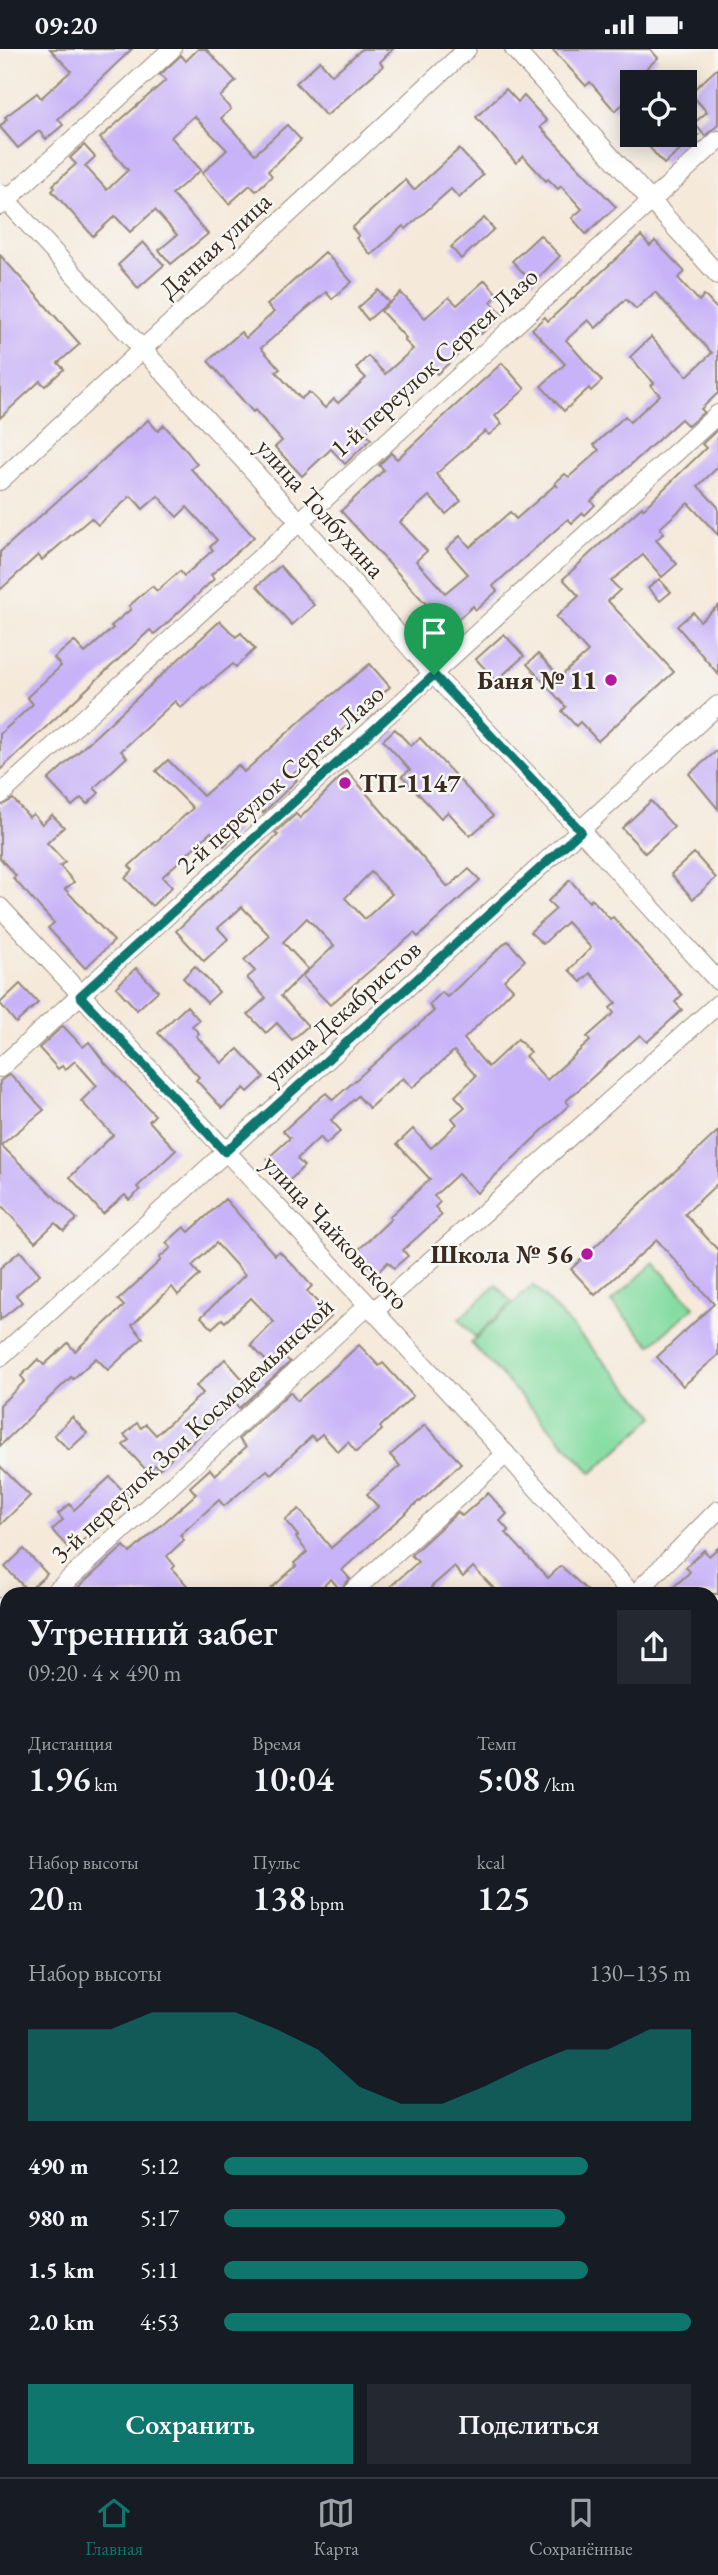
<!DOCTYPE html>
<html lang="ru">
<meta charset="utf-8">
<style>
body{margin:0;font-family:"EB Garamond",serif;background:#242831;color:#f1f3f6;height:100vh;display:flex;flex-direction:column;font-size:26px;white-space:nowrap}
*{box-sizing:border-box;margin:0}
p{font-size:23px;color:#9ea1a6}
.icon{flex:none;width:38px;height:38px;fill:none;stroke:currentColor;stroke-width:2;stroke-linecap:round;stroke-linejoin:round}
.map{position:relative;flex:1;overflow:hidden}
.side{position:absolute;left:0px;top:1538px;width:719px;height:891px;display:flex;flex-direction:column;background:#171b24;border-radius:21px 21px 0 0;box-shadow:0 4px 18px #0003}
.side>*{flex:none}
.tools{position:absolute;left:620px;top:21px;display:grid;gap:14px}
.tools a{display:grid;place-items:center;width:77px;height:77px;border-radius:0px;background:#171b24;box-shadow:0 4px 18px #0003;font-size:35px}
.pin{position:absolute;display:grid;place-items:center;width:60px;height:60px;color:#fff;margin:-72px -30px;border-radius:50% 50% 50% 0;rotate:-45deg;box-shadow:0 0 7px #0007}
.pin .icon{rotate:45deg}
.round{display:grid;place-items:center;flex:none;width:74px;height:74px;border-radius:0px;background:#242831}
.overview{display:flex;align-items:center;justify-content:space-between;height:119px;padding:0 28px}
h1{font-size:38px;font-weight:600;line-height:52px}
.figures{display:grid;grid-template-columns:repeat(3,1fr);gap:10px;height:119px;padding:7px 28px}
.figures div{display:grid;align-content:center}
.figures b{font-size:35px;font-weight:600}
.figures small{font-size:19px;font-weight:400}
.figures p{font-size:19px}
.chart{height:196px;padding:14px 28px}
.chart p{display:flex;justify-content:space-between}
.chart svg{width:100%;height:126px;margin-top:7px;fill:#0f766e;opacity:.7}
.button{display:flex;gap:14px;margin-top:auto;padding:14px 28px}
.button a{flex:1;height:80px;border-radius:0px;background:#0f766e;color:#fff;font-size:28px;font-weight:600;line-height:80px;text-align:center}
.button a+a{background:#242831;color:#f1f3f6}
ul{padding:0 28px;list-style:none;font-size:23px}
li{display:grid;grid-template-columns:112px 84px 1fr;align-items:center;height:52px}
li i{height:18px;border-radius:9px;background:#0f766e}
.status{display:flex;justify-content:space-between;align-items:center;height:49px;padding:0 35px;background:#171b24;direction:ltr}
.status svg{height:19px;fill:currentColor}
.tabs{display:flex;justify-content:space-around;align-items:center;height:98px;border-top:2px solid #363941;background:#171b24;font-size:19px;color:#9ea1a6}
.tabs a{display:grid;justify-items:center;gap:4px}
.tabs .current{color:#0f766e}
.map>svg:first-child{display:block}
.green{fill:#83dca0;stroke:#5f835f;stroke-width:2}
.forest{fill:#6abc86;stroke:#527352;stroke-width:2}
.building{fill:#c8b2f8;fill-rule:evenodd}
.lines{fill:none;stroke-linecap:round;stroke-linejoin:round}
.minor-casing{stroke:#988a7c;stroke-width:20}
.minor{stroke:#fff;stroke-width:18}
.route-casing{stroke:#fff;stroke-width:14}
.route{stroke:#0f766e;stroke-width:9}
.poi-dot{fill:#b5179e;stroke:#f6f6f2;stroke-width:2.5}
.labels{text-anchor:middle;stroke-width:5;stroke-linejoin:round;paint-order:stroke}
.street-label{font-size:26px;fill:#3b2a1e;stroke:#f6f6f2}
.poi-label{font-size:26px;font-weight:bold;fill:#3b2a1e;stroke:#f6f6f2;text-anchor:end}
</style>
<div class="status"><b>09:20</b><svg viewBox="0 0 49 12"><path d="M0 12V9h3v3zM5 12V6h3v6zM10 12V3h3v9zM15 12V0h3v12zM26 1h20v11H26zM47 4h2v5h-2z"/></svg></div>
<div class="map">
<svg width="718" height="2428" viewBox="0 0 718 2428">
<rect width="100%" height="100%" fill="#f6f6f2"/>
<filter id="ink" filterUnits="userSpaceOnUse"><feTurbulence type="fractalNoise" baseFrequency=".0143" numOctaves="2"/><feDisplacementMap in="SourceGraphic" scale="14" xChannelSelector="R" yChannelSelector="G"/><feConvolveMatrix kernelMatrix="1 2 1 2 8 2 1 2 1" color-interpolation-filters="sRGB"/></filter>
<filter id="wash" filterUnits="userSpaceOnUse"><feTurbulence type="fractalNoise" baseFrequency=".00686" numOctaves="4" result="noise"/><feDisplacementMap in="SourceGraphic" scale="28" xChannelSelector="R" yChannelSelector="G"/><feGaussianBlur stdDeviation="1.57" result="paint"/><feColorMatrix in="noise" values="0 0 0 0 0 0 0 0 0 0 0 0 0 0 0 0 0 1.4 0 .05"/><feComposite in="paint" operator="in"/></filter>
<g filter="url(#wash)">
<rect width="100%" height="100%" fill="#f5e9da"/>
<!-- green -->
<g class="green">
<polygon points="654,1214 694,1258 651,1296 611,1253"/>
<polygon points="496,1236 512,1254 475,1288 459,1270"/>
<polygon points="533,1236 655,1367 592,1424 471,1294"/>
</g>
<!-- forest -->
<polygon class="forest" points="0,2359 7,2369 7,2422 42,2422 46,2428 0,2428"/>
<g id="blocks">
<!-- building -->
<g class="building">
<polygon points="50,0 132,0 58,70 63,76 46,90 39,82 18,99 0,78 7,70 5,68 37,44 41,49 71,22"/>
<polygon points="198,0 206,0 236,32 220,48 231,60 221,69 255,105 287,76 301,91 268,122 272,127 256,142 250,136 229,155 202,124 227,101 194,67 171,88 201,121 172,145 208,185 171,215 159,201 177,186 155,161 130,183 115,167 93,187 52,142 55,139 53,136 76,115 70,109 84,96 95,108 85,117 107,141 128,121 100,89 166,31 160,26 181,6 186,12"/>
<polygon points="362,0 393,0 380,13 383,17 326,67 296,34 320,12 332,26"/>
<polygon points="552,0 650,0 658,9 632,32 632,47 615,62 590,33 586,37"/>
<polygon points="718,19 718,76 705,87 694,74 707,63 690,44"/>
<polygon points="506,40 518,53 524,47 547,72 540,78 616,158 586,185 572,169 582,160 561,137 558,140 548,130 546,132 523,107 516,114 476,68"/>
<polygon points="652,86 698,86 664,115 644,92"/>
<polygon points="459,100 483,126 459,149 451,140 406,180 403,177 371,206 356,189 359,187 352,179 405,131 414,141"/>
<polygon points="484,169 494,180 461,210 451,198"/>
<polygon points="540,186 560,207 533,234 512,212"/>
<polygon points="641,187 650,197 655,192 685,223 678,229 699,252 704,246 718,261 718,344 701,360 704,363 688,377 681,370 591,452 595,456 585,466 583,464 572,474 568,470 493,537 497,542 476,561 473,557 448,579 341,462 384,421 379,416 391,404 397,410 502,314 525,340 495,367 502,375 489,386 485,382 436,425 461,452 446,465 429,447 400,473 427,502 416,512 445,544 468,525 446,500 460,487 470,498 510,463 516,470 555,436 558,438 555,434 565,425 569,428 599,401 594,396 625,367 630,373 660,346 651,337 654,334 630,308 651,288 687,327 712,304 655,243 636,260 626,250 596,279 588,271 566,291 602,332 591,342 589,339 564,362 541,337 565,315 532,280 545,268 548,272"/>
<polygon points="143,193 164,216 138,239 118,216"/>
<polygon points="325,203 352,233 332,250 326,243 261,299 280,320 276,323 301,350 309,343 325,359 334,350 338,354 366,329 356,319 368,307 385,325 413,300 404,291 406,289 381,262 401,244 425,269 449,248 457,256 485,231 498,246 491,253 503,265 481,285 477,281 454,302 458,306 437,325 433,321 365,384 371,390 345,415 331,400 302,427 275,398 282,392 255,361 253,363 208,312 241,283 246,289 274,263 267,256"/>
<polygon points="0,206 80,295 58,314 64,320 45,337 40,332 0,369"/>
<polygon points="378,241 389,253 368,271 358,259"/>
<polygon points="148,371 158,382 164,376 185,400 197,415 191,420 254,488 211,526 214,530 165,576 154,585 150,581 0,721 0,685 33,655 27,648 61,617 54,609 74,592 85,604 113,579 111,577 131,560 129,557 152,537 157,542 180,522 184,527 213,501 210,498 217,491 187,458 177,468 158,447 143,460 131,447 98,476 91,469 42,511 38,506 0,541 0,503"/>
<polygon points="718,380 718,418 698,437 718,458 718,486 688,454 660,479 664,484 656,491 677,515 662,528 643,506 611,532 620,541 608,552 674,623 598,692 580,673 576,677 562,662 566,658 527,615 538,605 560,628 588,603 556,568 579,547 563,530 597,498 642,458 643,460 706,399 702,395"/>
<polygon points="280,517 314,556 292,576 257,537"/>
<polygon points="659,530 671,543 660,552 648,539"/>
<polygon points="718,557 718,625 677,577 693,563 700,572"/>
<polygon points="220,572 236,588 241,584 255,600 236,618 233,615 204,639 203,638 181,659 175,652 121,702 127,708 94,739 99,744 87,755 81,749 72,757 48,731"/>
<polygon points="504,585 524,607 496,632 476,610"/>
<polygon points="370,615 390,638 292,726 297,731 263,764 256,756 232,777 238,784 224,797 211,783 162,828 172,838 152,857 125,829 133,821 129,817 193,759 156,722 168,711 203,747 238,716 244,723 308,665"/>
<polygon points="395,680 411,697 420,689 493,767 470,787 448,763 441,769 402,727 410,721 383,691"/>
<polygon points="718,701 718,760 689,725"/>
<path d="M347,722L448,838L469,820L480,831L418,888L414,884L330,956L302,927L334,897L307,869L283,893L308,920L281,947L308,977L292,991L277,974L266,984L248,965L266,949L247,929L255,922L244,911L270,887L242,858L218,879L228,890L204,912L176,882L278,786L275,784L296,765L300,769ZM371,823L392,845L365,870L345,849Z"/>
<polygon points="13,750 29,768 33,765 42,775 52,766 64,778 47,794 65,813 60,817 74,833 65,840 114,892 85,919 48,879 54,874 13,829 16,827 0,809 0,757"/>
<polygon points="651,752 674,778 645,804 622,779"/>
<polygon points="694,804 716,829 693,850 671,825"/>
<polygon points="570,831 589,853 592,850 610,870 613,868 682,946 675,953 682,961 647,993 640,986 625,999 566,1052 569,1056 477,1144 458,1125 434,1147 440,1153 435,1158 442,1166 403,1201 408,1207 394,1219 388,1213 376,1225 356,1203 391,1170 389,1168 430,1130 397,1095 413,1080 431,1099 457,1075 452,1069 465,1058 455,1047 476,1027 454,1002 412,1039 403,1029 369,1059 358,1047 331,1071 341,1082 326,1095 320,1088 297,1110 304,1117 288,1133 267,1110 290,1089 283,1082 315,1053 326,1044 333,1051 434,962 429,956 442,943 447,948 506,893 508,892 525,911 504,931 513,940 464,990 488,1018 518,990 530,1003 525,1007 547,1031 590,992 587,988 614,964 610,959 616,954 590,924 581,933 569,921 591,899 567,873 543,895 530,883 556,860 548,852"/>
<polygon points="195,917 219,943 207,954 183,929"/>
<polygon points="136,919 158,942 137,961 116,938"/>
<polygon points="20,935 38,954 16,974 0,954"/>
<polygon points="187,957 199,971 192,977 199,984 196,987 222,1014 238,1000 264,1028 248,1043 244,1039 222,1059 196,1031 199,1028 158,984"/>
<polygon points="63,977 83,998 89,993 105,1014 155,1066 149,1072 176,1101 137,1138 140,1141 129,1151 125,1146 103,1165 70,1128 113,1086 81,1052 97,1037 75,1012 65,1021 62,1017 58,1020 39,999"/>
<polygon points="10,1025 44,1061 1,1096 77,1170 64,1182 55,1174 35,1193 0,1155 0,1032"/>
<polygon points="718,1082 718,1134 685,1165 718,1201 718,1306 683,1337 657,1308 714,1255 657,1191 595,1246 571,1220"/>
<polygon points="225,1150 275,1206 279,1202 292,1215 312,1237 307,1242 331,1268 312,1286 309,1283 283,1306 290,1313 239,1359 235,1354 186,1399 184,1397 159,1420 155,1416 148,1423 123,1396 129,1391 124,1386 137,1374 141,1379 146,1375 156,1386 203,1344 196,1337 225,1310 246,1334 268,1314 251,1296 274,1273 251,1249 225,1273 222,1270 212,1279 201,1268 245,1226 216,1194 192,1217 200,1226 178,1246 172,1238 132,1276 143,1289 108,1321 96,1309 73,1330 71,1328 0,1397 0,1356 25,1332 21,1327 38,1310 44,1316 68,1294 75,1302 124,1257 118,1251 161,1211 159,1209 171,1199 166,1194 184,1178 189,1183"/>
<polygon points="20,1202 40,1225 16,1246 22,1253 0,1271 0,1219"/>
<polygon points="359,1296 379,1317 383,1314 413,1347 380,1378 382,1381 356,1403 348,1393 338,1403 322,1385 315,1391 312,1387 271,1425 267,1421 224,1457 219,1451 180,1486 184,1491 167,1507 175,1517 172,1520 195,1545 71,1545 124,1497 130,1504 196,1445 190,1438 210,1420 215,1426 246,1398 239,1390 290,1343 297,1352"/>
<polygon points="72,1368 87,1384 69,1401 54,1386"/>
<polygon points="425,1376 461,1414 420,1453 419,1452 342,1521 350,1530 340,1541 331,1530 314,1545 265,1545 296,1517 294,1514 307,1503 296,1488 298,1487 285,1471 299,1460 331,1499 378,1458 367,1445 400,1417 390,1406"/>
<polygon points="0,1417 30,1447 0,1476"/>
<polygon points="110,1428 130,1449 71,1502 52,1481 63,1471 58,1465 70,1455 74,1461"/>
<polygon points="488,1444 507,1465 500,1472 509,1482 506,1484 548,1529 561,1517 591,1545 499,1545 473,1518 463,1528 454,1518 431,1538 437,1545 382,1545 418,1513 411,1506 458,1463 462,1467"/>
<polygon points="718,1499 718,1545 666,1545 690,1523 686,1518 695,1509 704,1501 709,1507"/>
<polygon points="24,1500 47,1525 28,1542 5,1518"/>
</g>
</g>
</g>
<g filter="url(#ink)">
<use href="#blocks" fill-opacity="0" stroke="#988a7c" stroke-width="2"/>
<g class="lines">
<defs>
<g id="minor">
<polyline points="514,0 718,226"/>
<polyline points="0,144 298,471 434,626 581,782 718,932"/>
<polyline points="0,157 172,0"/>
<polyline points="0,432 467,0"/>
<polyline points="0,746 718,91"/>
<polyline points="0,858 506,1405 632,1545"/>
<polyline points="0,1019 718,365"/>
<polyline points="374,1262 718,955"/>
<polyline points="0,1308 718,656"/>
<polyline points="53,1545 368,1256"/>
<polyline points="350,1545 506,1405"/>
<polyline points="635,1545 718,1461"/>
<polyline points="0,1558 7,1566"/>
<polyline points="0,1593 7,1587"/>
<polyline points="712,1638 718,1645"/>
<polyline points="712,1764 718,1759"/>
<polyline points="0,1865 7,1858"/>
<polyline points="712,1994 718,1989"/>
<polyline points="712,2199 718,2194"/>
<polyline points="712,2391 718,2387"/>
<polyline points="711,2422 715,2428"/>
<polyline points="282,2428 290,2422"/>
<polyline points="582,2428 590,2422"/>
</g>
</defs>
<!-- minor casing -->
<use href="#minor" class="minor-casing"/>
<!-- minor -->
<use href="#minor" class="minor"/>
</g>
</g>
<g class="lines" filter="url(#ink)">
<defs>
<polygon id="route" points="434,626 581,782 225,1103 80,947"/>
</defs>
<!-- route casing -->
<use href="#route" class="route-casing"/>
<!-- route -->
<use href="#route" class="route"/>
</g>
<!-- markers -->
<g class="poi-dot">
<circle cx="611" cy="631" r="7"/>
<circle cx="345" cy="734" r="7"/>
<circle cx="587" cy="1205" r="7"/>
</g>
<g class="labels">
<!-- street labels -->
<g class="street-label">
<text transform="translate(215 196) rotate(-43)" y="9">Дачная улица</text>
<text transform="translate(434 313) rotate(-42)" y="9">1-й переулок Сергея Лазо</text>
<text transform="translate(321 459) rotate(48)" y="9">улица Толбухина</text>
<text transform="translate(280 730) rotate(-42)" y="9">2-й переулок Сергея Лазо</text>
<text transform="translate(342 963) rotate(-42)" y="9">улица Декабристов</text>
<text transform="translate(336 1183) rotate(47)" y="9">улица Чайковского</text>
<text transform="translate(192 1381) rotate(-43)" y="9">3-й переулок Зои Космодемьянской</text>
</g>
<!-- poi labels -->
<g class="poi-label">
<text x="597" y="640">Баня № 11</text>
<text x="359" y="743" text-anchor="start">ТП-1147</text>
<text x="573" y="1214">Школа № 56</text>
</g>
</g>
</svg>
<div class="tools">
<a><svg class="icon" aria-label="locate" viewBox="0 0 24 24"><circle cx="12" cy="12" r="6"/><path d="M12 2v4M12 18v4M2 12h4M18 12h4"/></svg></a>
</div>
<div class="pin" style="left:434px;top:626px;background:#1e9e55"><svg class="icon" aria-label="arrive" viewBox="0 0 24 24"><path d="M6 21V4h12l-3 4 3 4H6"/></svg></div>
<section class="side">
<div class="overview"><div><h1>Утренний забег</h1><p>09:20 · 4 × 490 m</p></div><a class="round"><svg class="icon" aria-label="share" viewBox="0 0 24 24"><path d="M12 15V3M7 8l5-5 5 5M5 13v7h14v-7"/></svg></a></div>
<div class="figures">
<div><p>Дистанция</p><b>1.96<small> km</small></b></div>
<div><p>Время</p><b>10:04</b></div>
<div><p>Темп</p><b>5:08<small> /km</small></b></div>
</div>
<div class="figures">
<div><p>Набор высоты</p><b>20<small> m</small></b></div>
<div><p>Пульс</p><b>138<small> bpm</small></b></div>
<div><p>kcal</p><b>125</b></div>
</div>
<div class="chart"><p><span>Набор высоты</span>130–135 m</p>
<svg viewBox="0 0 160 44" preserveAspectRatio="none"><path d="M0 44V12L10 12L20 12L30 6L40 6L50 6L60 12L70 19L80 32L90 38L100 38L110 32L120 25L130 19L140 19L150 12L160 12V44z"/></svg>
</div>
<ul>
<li><b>490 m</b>5:12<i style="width:78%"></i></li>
<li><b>980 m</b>5:17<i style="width:73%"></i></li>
<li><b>1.5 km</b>5:11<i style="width:78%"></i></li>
<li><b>2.0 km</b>4:53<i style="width:100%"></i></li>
</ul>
<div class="button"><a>Сохранить</a><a>Поделиться</a></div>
</section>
</div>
<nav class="tabs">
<a class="current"><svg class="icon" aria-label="home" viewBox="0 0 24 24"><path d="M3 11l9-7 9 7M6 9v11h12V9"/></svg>Главная</a>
<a><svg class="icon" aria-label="map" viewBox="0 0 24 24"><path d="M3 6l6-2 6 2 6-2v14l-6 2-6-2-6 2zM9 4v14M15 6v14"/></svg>Карта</a>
<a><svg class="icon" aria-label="saved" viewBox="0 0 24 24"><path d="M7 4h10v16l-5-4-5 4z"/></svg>Сохранённые</a>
</nav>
